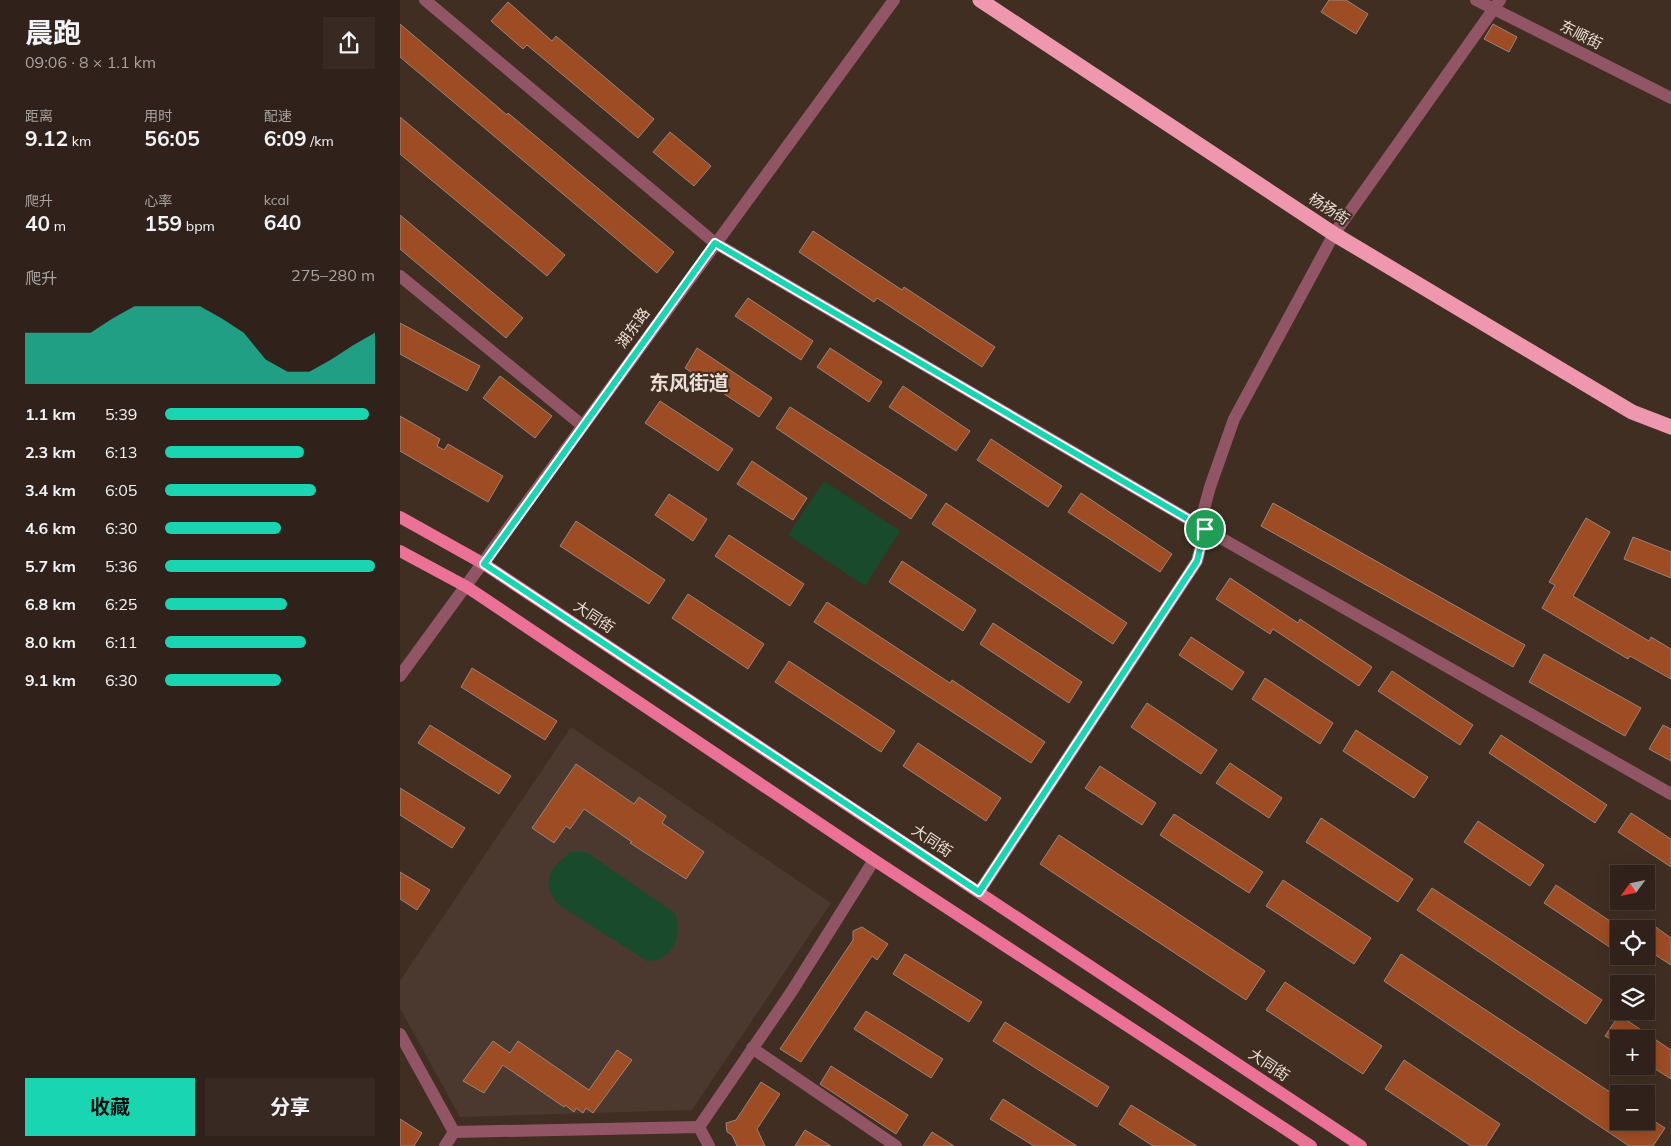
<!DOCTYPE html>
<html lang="zh">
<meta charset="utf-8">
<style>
body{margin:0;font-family:Mulish,"Noto Sans SC",sans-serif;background:#382a23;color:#f1f3f6;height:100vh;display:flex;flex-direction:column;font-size:19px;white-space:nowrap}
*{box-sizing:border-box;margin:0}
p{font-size:16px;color:#a8a4a2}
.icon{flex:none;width:28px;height:28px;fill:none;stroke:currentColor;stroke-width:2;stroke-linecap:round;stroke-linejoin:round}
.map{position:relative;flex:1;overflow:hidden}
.sheet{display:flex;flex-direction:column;background:#30221a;width:400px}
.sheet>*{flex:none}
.needle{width:32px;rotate:237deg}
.controls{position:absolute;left:1210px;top:865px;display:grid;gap:10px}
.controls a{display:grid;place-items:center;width:45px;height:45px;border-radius:0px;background:#30221a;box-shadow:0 2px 12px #0003,0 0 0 1px #4b3f39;font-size:25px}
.pin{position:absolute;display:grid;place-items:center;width:42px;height:42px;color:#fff;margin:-21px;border:2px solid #fff;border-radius:50%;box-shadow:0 1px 5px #0007}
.round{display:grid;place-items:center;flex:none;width:52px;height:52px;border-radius:0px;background:#382a23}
.head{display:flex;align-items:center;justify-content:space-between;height:85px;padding:0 25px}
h1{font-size:28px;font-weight:700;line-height:38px}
.stats{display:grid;grid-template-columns:repeat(3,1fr);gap:8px;height:85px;padding:5px 25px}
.stats div{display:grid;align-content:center}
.stats b{font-size:21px;font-weight:700}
.stats small{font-size:14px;font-weight:400}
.stats p{font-size:14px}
.chart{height:140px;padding:10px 25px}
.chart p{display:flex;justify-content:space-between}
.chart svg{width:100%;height:90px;margin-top:5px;fill:#1ad5b2;opacity:.7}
.cta{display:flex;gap:10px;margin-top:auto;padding:10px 25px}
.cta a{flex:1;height:58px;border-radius:0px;background:#1ad5b2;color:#111;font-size:20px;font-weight:700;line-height:58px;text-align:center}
.cta a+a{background:#382a23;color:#f1f3f6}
ul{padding:0 25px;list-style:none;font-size:16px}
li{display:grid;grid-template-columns:80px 60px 1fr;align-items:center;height:38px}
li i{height:12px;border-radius:6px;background:#1ad5b2}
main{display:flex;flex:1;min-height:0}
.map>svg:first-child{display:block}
.education{fill:#4b3930}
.green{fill:#184a2b}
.building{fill:#9d4c24;stroke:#9b8379}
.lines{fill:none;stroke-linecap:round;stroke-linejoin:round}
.minor{stroke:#915565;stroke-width:12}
.major{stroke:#eb7296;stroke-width:12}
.highway{stroke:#ef97ae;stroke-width:15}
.route-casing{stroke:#fff;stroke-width:10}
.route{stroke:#1ad5b2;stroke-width:6}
.labels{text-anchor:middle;stroke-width:4;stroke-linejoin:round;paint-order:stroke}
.street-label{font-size:15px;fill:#eaded6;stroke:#402e22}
.district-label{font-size:20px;font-weight:bold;fill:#eaded6;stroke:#402e22}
</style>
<main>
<section class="sheet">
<div class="head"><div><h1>晨跑</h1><p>09:06 · 8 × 1.1 km</p></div><a class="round"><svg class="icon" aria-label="share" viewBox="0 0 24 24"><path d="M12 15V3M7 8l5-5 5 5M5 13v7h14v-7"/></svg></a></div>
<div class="stats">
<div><p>距离</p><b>9.12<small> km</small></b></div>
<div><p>用时</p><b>56:05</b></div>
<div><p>配速</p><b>6:09<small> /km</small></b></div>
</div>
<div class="stats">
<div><p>爬升</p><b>40<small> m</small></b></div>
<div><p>心率</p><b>159<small> bpm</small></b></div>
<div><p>kcal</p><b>640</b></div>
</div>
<div class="chart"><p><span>爬升</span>275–280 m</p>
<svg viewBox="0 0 160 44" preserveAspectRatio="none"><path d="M0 44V19L10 19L20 19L30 19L40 12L50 6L60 6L70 6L80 6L90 12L100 19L110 32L120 38L130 38L140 32L150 25L160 19V44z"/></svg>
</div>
<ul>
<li><b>1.1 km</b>5:39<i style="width:97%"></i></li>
<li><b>2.3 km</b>6:13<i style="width:66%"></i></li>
<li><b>3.4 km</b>6:05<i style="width:72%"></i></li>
<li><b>4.6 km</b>6:30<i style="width:55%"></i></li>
<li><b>5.7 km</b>5:36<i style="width:100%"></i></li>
<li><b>6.8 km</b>6:25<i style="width:58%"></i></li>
<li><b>8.0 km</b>6:11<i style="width:67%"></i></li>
<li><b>9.1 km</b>6:30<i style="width:55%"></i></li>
</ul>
<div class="cta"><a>收藏</a><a>分享</a></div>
</section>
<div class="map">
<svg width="1271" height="1146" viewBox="0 0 1271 1146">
<rect width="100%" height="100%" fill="#402e22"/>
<!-- education -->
<polygon class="education" points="171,727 431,903 292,1110 60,1117 0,1008 0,981"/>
<!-- green -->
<g class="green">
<polygon points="424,481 500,531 465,586 388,535"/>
<path d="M171,852H186L275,913C282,937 274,960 247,961L159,905C140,883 149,868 171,852Z"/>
</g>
<!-- building -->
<g class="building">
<polygon points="929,0 946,0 968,14 956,34 921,12"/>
<polygon points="108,2 152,41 156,36 254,119 238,138 127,45 123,49 91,21"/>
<polygon points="0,24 107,115 108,113 274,252 257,273 0,57"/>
<polygon points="1093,24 1117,37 1109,52 1084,39"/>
<polygon points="0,117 165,255 147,276 0,154"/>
<polygon points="270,132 311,166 294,186 253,152"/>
<polygon points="0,215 123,318 106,338 0,249"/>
<polygon points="413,231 502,290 504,287 595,347 582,367 477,298 474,302 399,252"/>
<polygon points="348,298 413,341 401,360 335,316"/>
<polygon points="0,323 80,366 67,391 0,354"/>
<polygon points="297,348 372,398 359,417 285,368"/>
<polygon points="430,348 482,382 469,402 417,367"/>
<polygon points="100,376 152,416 135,438 83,398"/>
<polygon points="503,386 570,431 556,451 489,407"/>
<polygon points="260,401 333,449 318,471 245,423"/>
<polygon points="390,407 527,495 511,519 376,428"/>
<polygon points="0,416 40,439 37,446 44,450 48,444 103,476 88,502 0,451"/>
<polygon points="591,439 662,486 648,507 577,460"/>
<polygon points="352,461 407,498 393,520 337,484"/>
<polygon points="681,493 772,554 760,572 668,512"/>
<polygon points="269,494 307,519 293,541 255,515"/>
<polygon points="546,503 727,623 713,644 532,524"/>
<polygon points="873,503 1125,645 1113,667 861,526"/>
<polygon points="1186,518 1210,532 1173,596 1249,641 1251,637 1271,649 1271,679 1230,656 1228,659 1142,608 1155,585 1149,582"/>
<polygon points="176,521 265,580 249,604 160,546"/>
<polygon points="329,535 404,584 390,606 315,556"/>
<polygon points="1233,537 1271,552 1271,578 1224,559"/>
<polygon points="502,561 576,610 563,631 489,582"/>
<polygon points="830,578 898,623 900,619 972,667 959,686 873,629 870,634 816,599"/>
<polygon points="288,594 364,644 348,669 272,618"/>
<polygon points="427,602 550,683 552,680 645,742 631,763 414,622"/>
<polygon points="593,623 682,682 669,703 580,644"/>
<polygon points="791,637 844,672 832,690 779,655"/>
<polygon points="1144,654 1241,708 1225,736 1129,682"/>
<polygon points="389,661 495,731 481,752 375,682"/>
<polygon points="72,668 157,721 145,740 61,687"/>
<polygon points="992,671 1073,725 1060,745 978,691"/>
<polygon points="865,678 933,723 920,744 852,699"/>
<polygon points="747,703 817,750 801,774 731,727"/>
<polygon points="30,725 111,776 99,794 18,743"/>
<polygon points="1263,725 1271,729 1271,761 1249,749"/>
<polygon points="956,730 1028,777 1014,798 943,751"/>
<polygon points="1101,735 1207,805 1195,823 1089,753"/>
<polygon points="518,743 601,798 586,821 503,766"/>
<polygon points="830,763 882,798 869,818 816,783"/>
<polygon points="176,764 234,804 239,797 266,816 262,823 304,852 286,879 230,843 232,842 184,809 170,829 166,826 154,843 132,828"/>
<polygon points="700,766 756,803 742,825 685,788"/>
<polygon points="0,788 65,828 52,848 0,815"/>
<polygon points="1231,813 1271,839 1271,867 1218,832"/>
<polygon points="774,814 863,872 849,893 760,835"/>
<polygon points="921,818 1013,879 998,902 906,842"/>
<polygon points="1078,821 1144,865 1130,886 1064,842"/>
<polygon points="659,835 865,971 846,1000 640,864"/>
<polygon points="0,872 30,890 17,910 0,899"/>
<polygon points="883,880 971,938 954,964 866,906"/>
<polygon points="1156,885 1219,927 1219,936 1211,948 1144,903"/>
<polygon points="1032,888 1202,1000 1186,1024 1017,910"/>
<polygon points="1253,925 1271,938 1271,965 1246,949 1246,935"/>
<polygon points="462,927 488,944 477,960 472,956 401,1062 380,1049 453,940 453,931"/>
<polygon points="505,954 582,1002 569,1022 493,974"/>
<polygon points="1001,954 1219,1098 1219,1121 1246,1121 1246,1116 1265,1128 1253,1146 1229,1146 984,981"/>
<polygon points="885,982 982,1046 963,1074 866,1010"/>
<polygon points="466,1011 543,1059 531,1078 454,1029"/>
<polygon points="1219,1015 1271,1050 1271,1079 1246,1063 1246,1039 1219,1039 1219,1044 1205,1036"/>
<polygon points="605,1022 709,1087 697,1107 593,1041"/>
<polygon points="93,1041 110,1053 118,1041 189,1090 217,1050 232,1060 193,1113 186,1108 183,1113 176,1108 174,1112 165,1105 164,1107 103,1065 84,1093 63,1081"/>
<polygon points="1004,1060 1100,1124 1086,1146 1071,1146 985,1089"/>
<polygon points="431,1066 508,1115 496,1134 420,1084"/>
<polygon points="361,1082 380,1094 357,1129 365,1146 337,1146 332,1135 327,1132 326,1123 336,1120"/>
<polygon points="603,1099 677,1146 634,1146 590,1119"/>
<polygon points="731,1105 797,1146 753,1146 719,1124"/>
<polygon points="0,1119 22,1133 14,1146 0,1146"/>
<polygon points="405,1130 431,1146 395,1146"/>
<polygon points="532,1132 554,1146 523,1146"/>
</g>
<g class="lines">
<!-- minor -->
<g class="minor">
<polyline points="25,0 315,243 805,529 1271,794"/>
<polyline points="1076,0 1271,98"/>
<polyline points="0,276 183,426"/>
<polyline points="0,676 494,0"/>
<polyline points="579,892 797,561 805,529 804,509 810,487 834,419 934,234 1100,0"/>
<polyline points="0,1034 54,1132 299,1127 309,1146"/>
<polyline points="352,1048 496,1146"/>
<polyline points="299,1127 392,991 474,860"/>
<polyline points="45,1146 54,1132"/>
</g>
<!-- major -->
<g class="major">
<polyline points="0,517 84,564 961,1146"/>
<polyline points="0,551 67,587 474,860 911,1146"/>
</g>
<!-- highway -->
<polyline class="highway" points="580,0 934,234 1232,412 1271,427"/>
</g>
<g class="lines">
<defs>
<polygon id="route" points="315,243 805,529 797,561 579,892 84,564"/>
</defs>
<!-- route casing -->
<use href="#route" class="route-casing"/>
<!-- route -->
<use href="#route" class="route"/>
</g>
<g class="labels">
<!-- street labels -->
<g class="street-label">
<text transform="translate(1181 35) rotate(27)" y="5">东顺街</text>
<text transform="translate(929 209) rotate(33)" y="5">杨扬街</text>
<text transform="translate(233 328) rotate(-54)" y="5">湖东路</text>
<text transform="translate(194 617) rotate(34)" y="5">大同街</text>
<text transform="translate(532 841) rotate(34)" y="5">大同街</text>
<text transform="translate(869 1065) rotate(34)" y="5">大同街</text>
</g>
<!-- district labels -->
<g class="district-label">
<text x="289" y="390">东风街道</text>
</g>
</g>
</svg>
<div class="controls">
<a><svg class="needle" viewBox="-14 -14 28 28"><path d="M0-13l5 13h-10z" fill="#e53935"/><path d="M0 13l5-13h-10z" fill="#a8a4a2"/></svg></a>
<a><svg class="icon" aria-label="locate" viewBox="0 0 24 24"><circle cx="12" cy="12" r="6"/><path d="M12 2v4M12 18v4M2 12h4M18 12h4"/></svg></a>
<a><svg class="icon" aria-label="layers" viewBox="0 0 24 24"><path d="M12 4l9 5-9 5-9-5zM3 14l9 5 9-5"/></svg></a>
<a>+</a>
<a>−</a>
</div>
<div class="pin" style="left:805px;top:529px;background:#1e9e55"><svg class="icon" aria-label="arrive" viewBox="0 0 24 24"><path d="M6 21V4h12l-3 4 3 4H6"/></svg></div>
</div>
</main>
